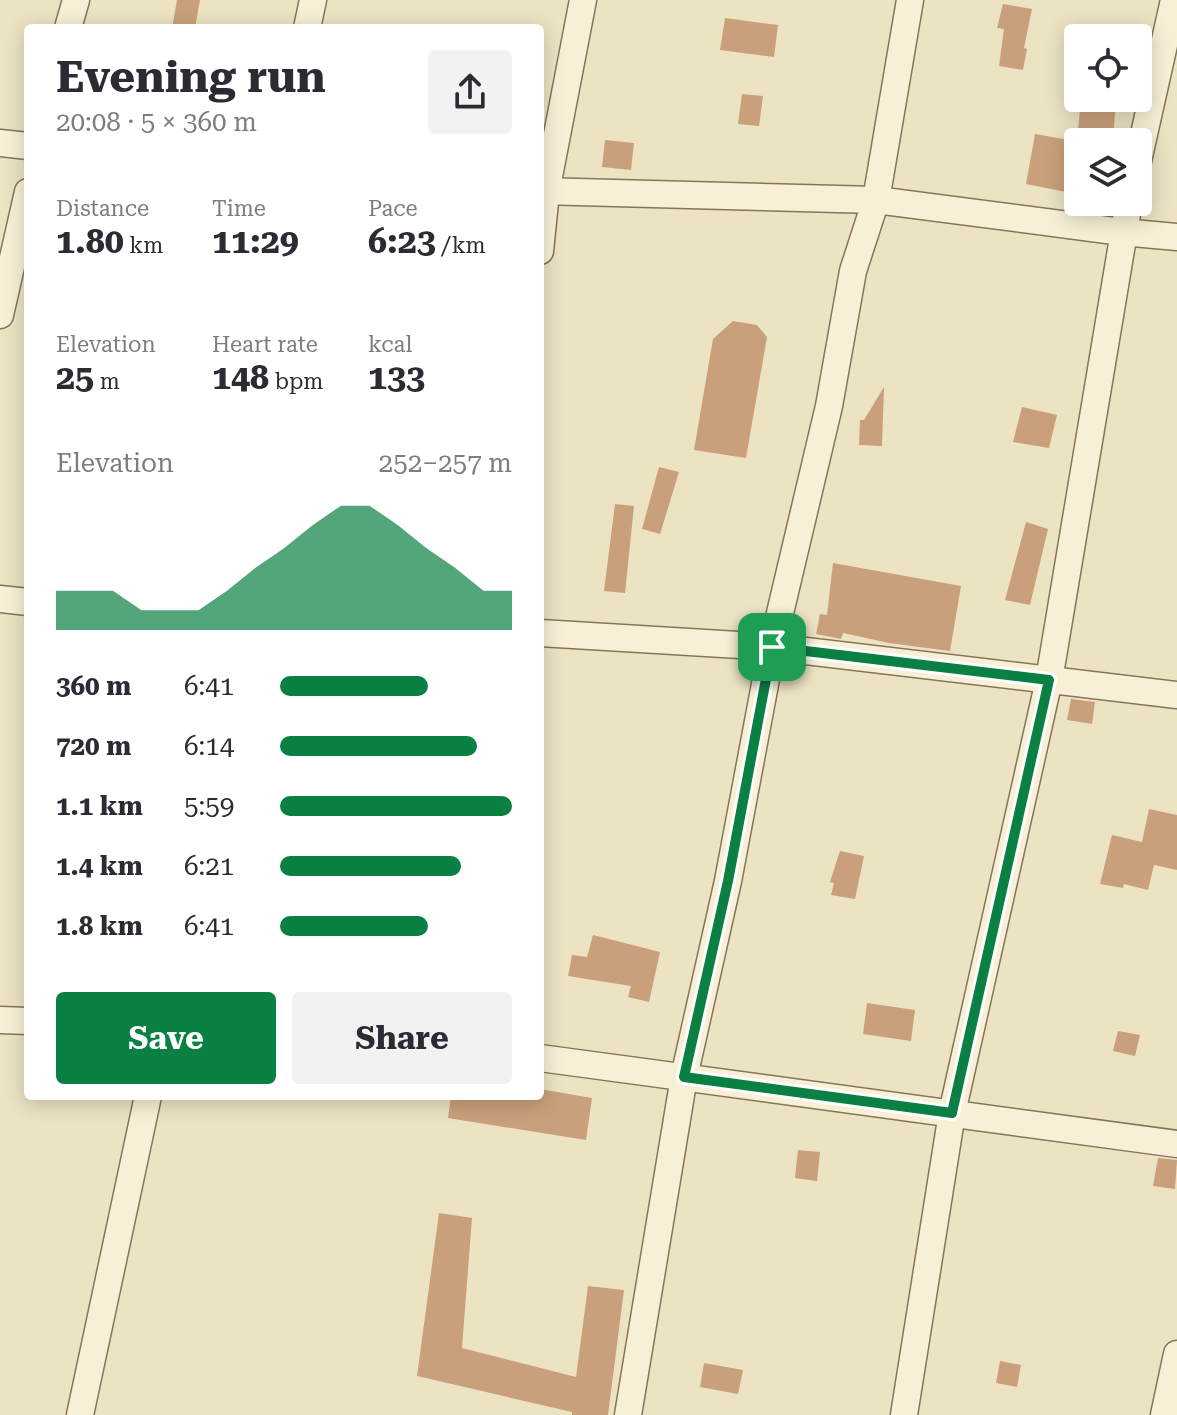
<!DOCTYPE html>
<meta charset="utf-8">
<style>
body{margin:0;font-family:"Roboto Serif",serif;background:#f2f2f3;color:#2b2b33;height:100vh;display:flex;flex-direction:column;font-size:30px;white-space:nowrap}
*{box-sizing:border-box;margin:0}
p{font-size:26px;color:#7c7c81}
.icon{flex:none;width:44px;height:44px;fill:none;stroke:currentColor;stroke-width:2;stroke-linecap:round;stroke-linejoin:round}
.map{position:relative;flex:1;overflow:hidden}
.panel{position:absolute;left:24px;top:24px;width:520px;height:1076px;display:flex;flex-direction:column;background:#fff;border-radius:8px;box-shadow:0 4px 20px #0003}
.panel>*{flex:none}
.controls{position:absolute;left:1064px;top:24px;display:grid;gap:16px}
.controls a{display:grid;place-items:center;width:88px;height:88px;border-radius:8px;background:#fff;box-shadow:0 4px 20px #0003;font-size:40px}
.pin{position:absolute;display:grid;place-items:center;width:68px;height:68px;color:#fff;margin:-34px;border-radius:16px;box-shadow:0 4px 12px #0006}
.round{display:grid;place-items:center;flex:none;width:84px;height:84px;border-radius:8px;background:#f2f2f3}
.summary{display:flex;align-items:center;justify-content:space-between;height:136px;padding:0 32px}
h1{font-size:44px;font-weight:700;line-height:60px}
.stats{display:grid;grid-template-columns:repeat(3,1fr);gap:12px;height:136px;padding:8px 32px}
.stats div{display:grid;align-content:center}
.stats b{font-size:34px;font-weight:700}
.stats small{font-size:22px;font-weight:400}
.stats p{font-size:22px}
.chart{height:224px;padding:16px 32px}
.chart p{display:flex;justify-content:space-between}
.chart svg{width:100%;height:144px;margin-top:8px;fill:#0b8043;opacity:.7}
.cta{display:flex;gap:16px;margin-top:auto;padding:16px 32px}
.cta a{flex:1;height:92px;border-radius:8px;background:#0b8043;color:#fff;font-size:32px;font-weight:700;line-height:92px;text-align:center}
.cta a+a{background:#f2f2f3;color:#2b2b33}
ul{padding:0 32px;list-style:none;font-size:26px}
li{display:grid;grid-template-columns:128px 96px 1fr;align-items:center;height:60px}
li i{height:20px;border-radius:10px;background:#0b8043}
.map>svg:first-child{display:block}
.building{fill:#c9a07b}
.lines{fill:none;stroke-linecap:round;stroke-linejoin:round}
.street-casing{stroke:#86745b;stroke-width:29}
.street{stroke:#f7f0d6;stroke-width:26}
.route-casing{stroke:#fff;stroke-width:16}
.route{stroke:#0b8043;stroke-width:10}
</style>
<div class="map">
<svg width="1177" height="1415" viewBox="0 0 1177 1415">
<rect width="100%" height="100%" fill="#ece3c3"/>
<!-- building -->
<g class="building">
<polygon points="177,0 200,0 195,28 172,28"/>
<polygon points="1003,4 1032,9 1024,48 1027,49 1023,70 999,66 1004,29 997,28"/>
<polygon points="725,18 778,25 774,57 720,50"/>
<polygon points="742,94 763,96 759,126 738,124"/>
<polygon points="1080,109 1115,112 1113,142 1077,142"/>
<polygon points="1035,134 1075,141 1066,192 1026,184"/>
<polygon points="605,140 634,143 631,170 602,167"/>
<polygon points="733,321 757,325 767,337 746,458 694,450 713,339"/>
<polygon points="884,387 882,446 859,445 860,420 864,420"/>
<polygon points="1022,407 1057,415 1049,448 1013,442"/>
<polygon points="659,467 679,472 660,534 642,529"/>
<polygon points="615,504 634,506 625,593 604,591"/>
<polygon points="1026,522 1048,529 1030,605 1005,600"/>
<polygon points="833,563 961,586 950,651 889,643 843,633 841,639 816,634 820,614 827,615"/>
<polygon points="1071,699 1095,702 1092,724 1067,720"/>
<polygon points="1149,809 1177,815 1177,870 1154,865 1148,890 1124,884 1123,888 1100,884 1112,835 1142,842"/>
<polygon points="840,851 864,856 855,899 831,895 834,883 830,882"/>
<polygon points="593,935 660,952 649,1002 628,997 631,986 568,976 572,955 587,957"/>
<polygon points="867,1003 915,1010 911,1041 863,1034"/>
<polygon points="1118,1031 1140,1035 1135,1056 1113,1051"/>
<polygon points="540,1089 592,1098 586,1140 448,1118 451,1096 540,1096"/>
<polygon points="798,1150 820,1152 817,1181 795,1178"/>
<polygon points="1158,1158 1177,1160 1175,1189 1153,1186"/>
<polygon points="439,1213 472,1218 462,1348 576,1377 588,1286 624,1290 608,1415 572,1415 572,1412 417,1376"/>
<polygon points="1000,1361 1021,1365 1017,1387 996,1383"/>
<polygon points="704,1363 743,1370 738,1394 700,1387"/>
</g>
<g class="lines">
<defs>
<g id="street">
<polyline points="68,28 76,0"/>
<polyline points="307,28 313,0"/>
<polyline points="0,143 28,146"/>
<polyline points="1138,161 1174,0"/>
<polyline points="540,191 876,200 1122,232 1177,237"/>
<polyline points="540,251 546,192 583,0"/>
<polyline points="0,315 28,192"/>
<polyline points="0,599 28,602"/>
<polyline points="540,633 772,647 1177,695"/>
<polyline points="0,1020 28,1021"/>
<polyline points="540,1058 1177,1144"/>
<polyline points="80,1415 148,1096"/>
<polyline points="628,1415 684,1077 728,881 772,647 829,406 853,271 876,200 910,0"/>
<polyline points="904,1415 952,1113 1049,680 1129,202"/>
<polyline points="1164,1415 1177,1354"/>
</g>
</defs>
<!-- street casing -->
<use href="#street" class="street-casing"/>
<!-- street -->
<use href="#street" class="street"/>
</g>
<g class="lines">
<defs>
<polygon id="route" points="772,647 1049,680 952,1113 684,1077 728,881"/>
</defs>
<!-- route casing -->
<use href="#route" class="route-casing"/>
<!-- route -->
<use href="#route" class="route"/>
</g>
</svg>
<div class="controls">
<a><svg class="icon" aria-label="locate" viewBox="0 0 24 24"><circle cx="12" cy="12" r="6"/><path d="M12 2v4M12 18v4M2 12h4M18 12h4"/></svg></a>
<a><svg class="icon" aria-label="layers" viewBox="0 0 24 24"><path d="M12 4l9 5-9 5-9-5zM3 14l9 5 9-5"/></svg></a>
</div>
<div class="pin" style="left:772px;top:647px;background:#1e9e55"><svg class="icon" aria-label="arrive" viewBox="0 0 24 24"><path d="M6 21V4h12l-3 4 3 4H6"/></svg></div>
<section class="panel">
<div class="summary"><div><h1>Evening run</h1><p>20:08 · 5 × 360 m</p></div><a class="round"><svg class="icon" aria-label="share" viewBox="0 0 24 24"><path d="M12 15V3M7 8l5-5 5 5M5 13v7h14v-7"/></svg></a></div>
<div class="stats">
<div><p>Distance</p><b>1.80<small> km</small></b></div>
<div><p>Time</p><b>11:29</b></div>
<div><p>Pace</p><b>6:23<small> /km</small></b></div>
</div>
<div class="stats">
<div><p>Elevation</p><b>25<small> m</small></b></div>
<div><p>Heart rate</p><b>148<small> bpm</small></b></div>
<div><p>kcal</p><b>133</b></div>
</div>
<div class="chart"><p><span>Elevation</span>252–257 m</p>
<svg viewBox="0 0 160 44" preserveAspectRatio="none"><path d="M0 44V32L10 32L20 32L30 38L40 38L50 38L60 32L70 25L80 19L90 12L100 6L110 6L120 12L130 19L140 25L150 32L160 32V44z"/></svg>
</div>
<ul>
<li><b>360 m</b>6:41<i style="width:64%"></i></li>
<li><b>720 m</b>6:14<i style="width:85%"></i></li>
<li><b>1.1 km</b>5:59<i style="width:100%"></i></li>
<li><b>1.4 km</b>6:21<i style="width:78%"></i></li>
<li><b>1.8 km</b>6:41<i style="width:64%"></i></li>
</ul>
<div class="cta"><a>Save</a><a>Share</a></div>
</section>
</div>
